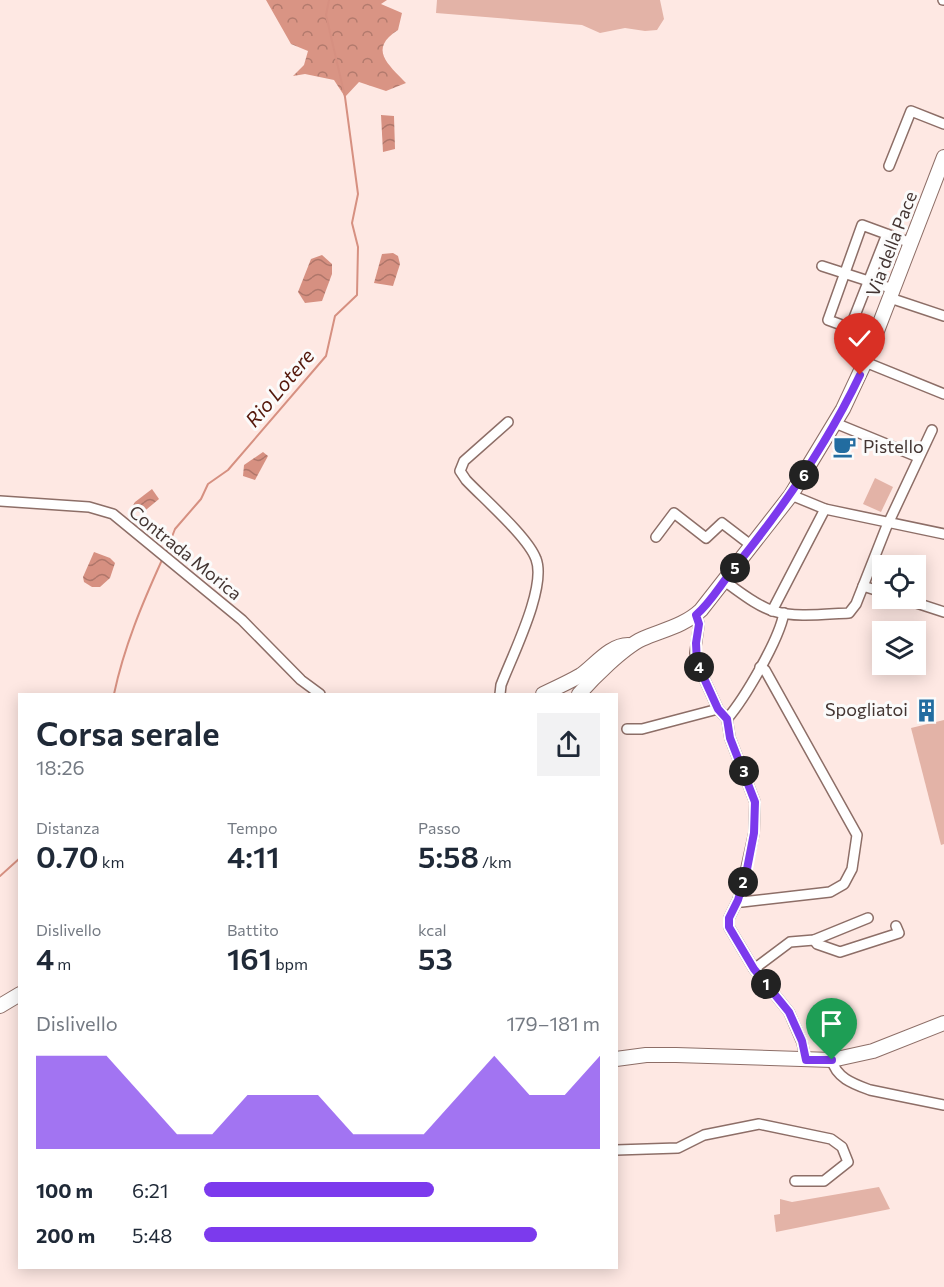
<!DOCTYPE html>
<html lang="it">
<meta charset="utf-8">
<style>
body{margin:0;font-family:Commissioner,sans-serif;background:#f2f2f3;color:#1f2937;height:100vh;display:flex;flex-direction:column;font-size:22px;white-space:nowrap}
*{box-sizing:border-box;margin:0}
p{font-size:20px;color:#747a83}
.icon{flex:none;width:33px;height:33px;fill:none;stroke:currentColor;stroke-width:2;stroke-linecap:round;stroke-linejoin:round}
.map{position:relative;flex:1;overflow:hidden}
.side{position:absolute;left:18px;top:693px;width:600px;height:576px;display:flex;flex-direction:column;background:#fff;border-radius:0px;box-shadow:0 3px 15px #0003}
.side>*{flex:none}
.buttons{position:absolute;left:872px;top:555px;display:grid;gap:12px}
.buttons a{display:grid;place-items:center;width:54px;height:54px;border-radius:0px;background:#fff;box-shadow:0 3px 15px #0003;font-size:30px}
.pin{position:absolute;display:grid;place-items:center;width:51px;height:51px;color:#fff;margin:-62px -26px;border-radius:50% 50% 50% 0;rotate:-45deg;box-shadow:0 0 6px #0007}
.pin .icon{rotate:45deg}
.km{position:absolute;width:30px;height:30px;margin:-15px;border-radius:50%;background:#222;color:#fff;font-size:16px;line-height:30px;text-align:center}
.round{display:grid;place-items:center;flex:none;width:63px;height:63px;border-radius:0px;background:#f2f2f3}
.head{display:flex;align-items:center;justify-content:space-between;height:102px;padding:0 18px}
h1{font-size:33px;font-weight:600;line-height:45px}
.stats{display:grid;grid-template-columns:repeat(3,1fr);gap:9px;height:102px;padding:6px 18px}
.stats div{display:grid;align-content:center}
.stats b{font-size:30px;font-weight:600}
.stats small{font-size:16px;font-weight:400}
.stats p{font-size:16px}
.chart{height:168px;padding:12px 18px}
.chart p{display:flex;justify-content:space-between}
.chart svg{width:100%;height:108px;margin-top:6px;fill:#7c3aed;opacity:.7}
ul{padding:0 18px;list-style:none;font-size:20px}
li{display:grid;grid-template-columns:96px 72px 1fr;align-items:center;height:45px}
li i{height:15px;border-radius:8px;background:#7c3aed}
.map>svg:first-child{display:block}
.green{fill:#e3b3a7}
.forest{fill:url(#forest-crowns)}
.water{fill:url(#water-waves)}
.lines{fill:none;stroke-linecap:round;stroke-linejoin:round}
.stream{stroke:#d69081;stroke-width:2}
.street-casing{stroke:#8d6e67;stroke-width:12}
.secondary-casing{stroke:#8d6e67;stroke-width:16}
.street{stroke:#fff;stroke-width:9}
.secondary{stroke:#fff;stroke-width:14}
.route-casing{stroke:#fff;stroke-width:12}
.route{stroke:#7c3aed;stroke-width:8}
.labels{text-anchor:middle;stroke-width:6;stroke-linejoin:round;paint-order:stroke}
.street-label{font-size:18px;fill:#433532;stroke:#fbfbfb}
.poi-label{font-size:18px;fill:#433532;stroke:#fbfbfb;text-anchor:start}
.water-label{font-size:20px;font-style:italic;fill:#54170a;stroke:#fbfbfb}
</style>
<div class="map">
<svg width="944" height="1287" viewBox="0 0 944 1287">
<defs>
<pattern id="forest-crowns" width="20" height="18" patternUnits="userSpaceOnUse" patternTransform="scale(1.5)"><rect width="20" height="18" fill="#d99484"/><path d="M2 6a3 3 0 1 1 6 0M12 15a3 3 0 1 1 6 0" fill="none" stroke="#b27a6d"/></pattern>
<pattern id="water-waves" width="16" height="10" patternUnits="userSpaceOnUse" patternTransform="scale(1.5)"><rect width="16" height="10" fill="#d69081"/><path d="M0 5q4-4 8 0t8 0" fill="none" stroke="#af766a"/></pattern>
</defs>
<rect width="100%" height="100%" fill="#fee8e3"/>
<!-- green -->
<g class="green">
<polygon points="437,0 660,0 664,19 657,30 645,31 625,28 600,33 582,25 436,13"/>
<polygon points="875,478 893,487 881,512 863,504"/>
<polygon points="944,720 944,844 941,845 911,728"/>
<polygon points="879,1187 890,1209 776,1232 774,1215 780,1214 780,1199 792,1202"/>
</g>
<!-- forest -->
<path class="forest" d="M266,0H387L381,4L402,13L398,30C368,49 388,64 406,83L386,91L359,82L345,97L334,80L305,74L293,76L304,65L308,51L291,44Z"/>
<!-- water -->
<g class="water">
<polygon points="381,115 394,116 395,149 383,152"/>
<polygon points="393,253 398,256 400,264 393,286 374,283 382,254"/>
<polygon points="322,255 332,264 332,274 322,301 305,303 298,292 311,259"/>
<polygon points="263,452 268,456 255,480 243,476 244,465"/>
<polygon points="152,489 159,499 141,514 132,507 135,502"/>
<polygon points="94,552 110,558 115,563 110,578 100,587 92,587 84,582 83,577"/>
</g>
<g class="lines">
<!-- stream -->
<g class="stream">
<polyline points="166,552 175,529 201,499 208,484 228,470 326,356 335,316 357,295 358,247 352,223 358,194 345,97 326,15 329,0"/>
<path d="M114,694C124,647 142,604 162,560"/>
<polyline points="0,876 20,858"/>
</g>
<defs>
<g id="street">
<polyline points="943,0 944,0"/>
<polyline points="889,166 911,111 944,124"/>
<polyline points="887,234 850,328 828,320 862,225 911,243"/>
<polyline points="822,266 887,287"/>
<polyline points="890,298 944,316"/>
<polyline points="865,362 944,394"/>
<polyline points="835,423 918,457"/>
<polyline points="791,495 825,509 944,534"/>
<polyline points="0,501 89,507 113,514 242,620 301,680 320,694"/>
<polyline points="656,537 674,513 706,538 722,523 752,546"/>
<path d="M724,581C739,591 755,605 773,611C796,618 825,614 849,613L856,604L886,528L932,430"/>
<polyline points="863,586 882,592"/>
<polyline points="901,598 944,612"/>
<polyline points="772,611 825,509"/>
<polyline points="696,615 699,624 695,653 697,663 718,709 727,719 730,738 755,802 754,833 746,869 738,900 729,918 729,927 754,969 789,1012 802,1042 806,1060"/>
<path d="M500,694L501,685C512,656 547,587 536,559C528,537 484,499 466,480L460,471L464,461L508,422"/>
<path d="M727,719C745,698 779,640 784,613"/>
<polyline points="627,729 642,729 718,709"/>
<polyline points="738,900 742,902 830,892 844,884 852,869 857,835 765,670 760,667"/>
<polyline points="814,940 817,944 840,952 899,933 896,926"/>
<polyline points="754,969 790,942 814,940 868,918"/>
<path d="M832,1060C836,1078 854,1084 870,1090L944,1105"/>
<polyline points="616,1150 678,1148 704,1135 759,1124 831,1139 842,1147 848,1162 824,1181 795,1181"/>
</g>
<g id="secondary">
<path d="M543,694C556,688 569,682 581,675C595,665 610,645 628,645"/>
<path d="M579,694C593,678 623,648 642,639C662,630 684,626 701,610L791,495L843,409L865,362L944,157"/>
<polyline points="0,1006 20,994"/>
<polyline points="616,1059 646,1055 676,1055 832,1060 873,1051 944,1023"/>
</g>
</defs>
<!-- street casing -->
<use href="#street" class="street-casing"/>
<!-- secondary casing -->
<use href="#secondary" class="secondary-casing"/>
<!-- street -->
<use href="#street" class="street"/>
<!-- secondary -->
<use href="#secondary" class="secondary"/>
</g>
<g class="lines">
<defs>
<path id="route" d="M832,1060H806L802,1041L789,1012L754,969L729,927V918L738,900L747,869L754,833L755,802L730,738L727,719L718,709L697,663L696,643L699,624L696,615C710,603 719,587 731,572C781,511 826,446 860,375"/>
</defs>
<!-- route casing -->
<use href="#route" class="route-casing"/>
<!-- route -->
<use href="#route" class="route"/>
</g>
<!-- icons -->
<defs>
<symbol id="cafe-bare" viewBox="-9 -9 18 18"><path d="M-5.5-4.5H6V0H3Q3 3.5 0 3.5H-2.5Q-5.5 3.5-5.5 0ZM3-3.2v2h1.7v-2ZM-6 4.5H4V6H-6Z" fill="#226ca0" stroke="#fbfbfb" stroke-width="2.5" paint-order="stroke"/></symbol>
<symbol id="building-bare" viewBox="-9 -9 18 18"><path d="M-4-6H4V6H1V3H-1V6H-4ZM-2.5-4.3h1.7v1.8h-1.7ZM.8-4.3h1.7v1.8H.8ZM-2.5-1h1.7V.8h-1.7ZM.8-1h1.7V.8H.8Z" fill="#226ca0" stroke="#fbfbfb" stroke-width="2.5" paint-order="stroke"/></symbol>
</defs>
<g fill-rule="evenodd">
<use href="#cafe-bare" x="828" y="430" width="33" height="33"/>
<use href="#building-bare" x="910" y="694" width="33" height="33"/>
</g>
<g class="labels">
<!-- street labels -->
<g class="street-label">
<text transform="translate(892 244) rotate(-69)" y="6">Via della Pace</text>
<text transform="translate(185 553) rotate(39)" y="6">Contrada Morica</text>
</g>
<!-- poi labels -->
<g class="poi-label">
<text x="863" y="453">Pistello</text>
<text x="908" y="716" text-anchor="end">Spogliatoi</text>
</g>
<!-- water labels -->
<g class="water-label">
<text transform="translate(280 388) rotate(-50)" y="7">Rio Lotere</text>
</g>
</g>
</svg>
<div class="buttons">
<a><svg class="icon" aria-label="locate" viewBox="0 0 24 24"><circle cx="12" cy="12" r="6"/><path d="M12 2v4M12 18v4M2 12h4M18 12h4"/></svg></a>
<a><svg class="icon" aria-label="layers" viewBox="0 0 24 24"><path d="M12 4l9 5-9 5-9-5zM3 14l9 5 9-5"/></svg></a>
</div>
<div class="pin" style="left:832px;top:1060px;background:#1e9e55"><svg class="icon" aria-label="arrive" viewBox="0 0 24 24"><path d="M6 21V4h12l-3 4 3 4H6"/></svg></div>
<div class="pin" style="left:860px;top:375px;background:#d93025"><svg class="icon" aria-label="check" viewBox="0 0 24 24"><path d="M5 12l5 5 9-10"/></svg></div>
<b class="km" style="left:766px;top:984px">1</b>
<b class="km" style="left:743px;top:882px">2</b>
<b class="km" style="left:744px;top:771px">3</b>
<b class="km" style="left:699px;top:667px">4</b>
<b class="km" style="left:735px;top:568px">5</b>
<b class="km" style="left:804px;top:475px">6</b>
<section class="side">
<div class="head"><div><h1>Corsa serale</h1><p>18:26</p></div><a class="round"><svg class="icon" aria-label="share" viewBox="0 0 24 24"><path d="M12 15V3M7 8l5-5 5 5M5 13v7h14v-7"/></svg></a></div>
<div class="stats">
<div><p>Distanza</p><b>0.70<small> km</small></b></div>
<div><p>Tempo</p><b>4:11</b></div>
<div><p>Passo</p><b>5:58<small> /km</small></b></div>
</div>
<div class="stats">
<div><p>Dislivello</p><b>4<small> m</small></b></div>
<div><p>Battito</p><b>161<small> bpm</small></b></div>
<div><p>kcal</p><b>53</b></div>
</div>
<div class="chart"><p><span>Dislivello</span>179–181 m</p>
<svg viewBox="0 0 160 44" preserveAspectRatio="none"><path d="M0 44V6L10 6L20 6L30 22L40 38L50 38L60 22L70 22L80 22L90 38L100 38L110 38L120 22L130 6L140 22L150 22L160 6V44z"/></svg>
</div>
<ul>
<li><b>100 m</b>6:21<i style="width:58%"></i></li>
<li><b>200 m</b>5:48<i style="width:84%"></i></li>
</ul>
</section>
</div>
